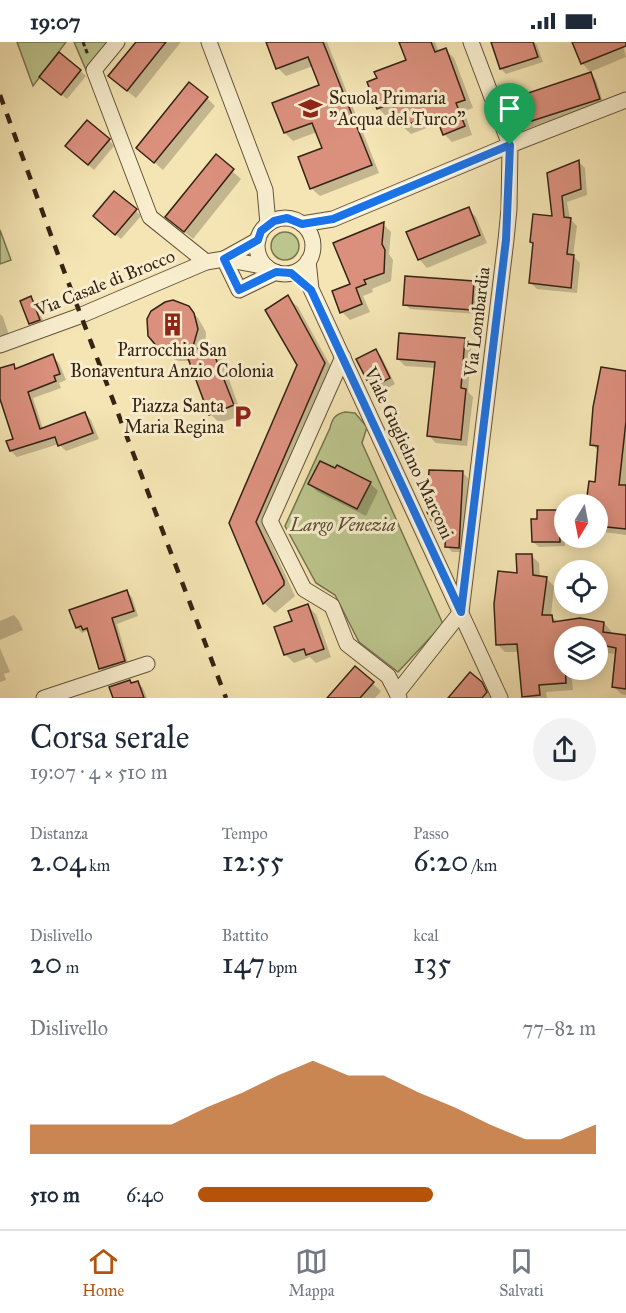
<!DOCTYPE html>
<html lang="it">
<meta charset="utf-8">
<style>
body{margin:0;font-family:"IM FELL Great Primer",serif;background:#f2f2f3;color:#1f2937;height:100vh;display:flex;flex-direction:column;font-size:22px;white-space:nowrap}
*{box-sizing:border-box;margin:0}
p{font-size:20px;color:#747a83}
.icon{flex:none;width:33px;height:33px;fill:none;stroke:currentColor;stroke-width:2;stroke-linecap:round;stroke-linejoin:round}
.map{position:relative;height:656px;overflow:hidden}
.side{display:flex;flex-direction:column;background:#fff;flex:1}
.side>*{flex:none}
.needle{width:39px;rotate:190deg}
.fabs{position:absolute;left:554px;top:452px;display:grid;gap:12px}
.fabs a{display:grid;place-items:center;width:54px;height:54px;border-radius:50%;background:#fff;box-shadow:0 3px 15px #0003;font-size:30px}
.pin{position:absolute;display:grid;place-items:center;width:51px;height:51px;color:#fff;margin:-62px -26px;border-radius:50% 50% 50% 0;rotate:-45deg;box-shadow:0 0 6px #0007}
.pin .icon{rotate:45deg}
.round{display:grid;place-items:center;flex:none;width:63px;height:63px;border-radius:32px;background:#f2f2f3}
.headline{display:flex;align-items:center;justify-content:space-between;height:102px;padding:0 30px}
h1{font-size:33px;font-weight:600;line-height:45px}
.figures{display:grid;grid-template-columns:repeat(3,1fr);gap:9px;height:102px;padding:6px 30px}
.figures div{display:grid;align-content:center}
.figures b{font-size:30px;font-weight:600}
.figures small{font-size:16px;font-weight:400}
.figures p{font-size:16px}
.chart{height:168px;padding:12px 30px}
.chart p{display:flex;justify-content:space-between}
.chart svg{width:100%;height:108px;margin-top:6px;fill:#b45309;opacity:.7}
ul{padding:0 30px;list-style:none;font-size:20px}
li{display:grid;grid-template-columns:96px 72px 1fr;align-items:center;height:45px}
li i{height:15px;border-radius:8px;background:#b45309}
.status{display:flex;justify-content:space-between;align-items:center;height:42px;padding:0 30px;background:#fff;direction:ltr}
.status svg{height:16px;fill:currentColor}
.menu{display:flex;justify-content:space-around;align-items:center;height:84px;border-top:2px solid #e0e1e3;background:#fff;font-size:16px;color:#747a83}
.menu a{display:grid;justify-items:center;gap:3px}
.menu .selected{color:#b45309}
.map>svg:first-child{display:block}
.green{fill:#bcc58d;stroke:#787450;stroke-width:1.5}
.shadow{fill:#0003}
.building{fill:#db907e;stroke:#352314;stroke-width:1.5}
.lines{fill:none;stroke-linecap:round;stroke-linejoin:round}
.street-casing{stroke:#65543c;stroke-width:17}
.path{stroke:#352314;stroke-width:3;stroke-dasharray:4.5 3;stroke-linecap:butt}
.street{stroke:#f8eece;stroke-width:15}
.rail{stroke:#352314;stroke-width:4.5;stroke-dasharray:10 10;stroke-linecap:butt}
.route-casing{stroke:#fff;stroke-width:12}
.route{stroke:#1a73e8;stroke-width:8}
.labels{text-anchor:middle;stroke-width:6;stroke-linejoin:round;paint-order:stroke}
.poi-label{font-size:18px;fill:#352314;stroke:#f8eece;text-anchor:start}
.street-label{font-size:18px;fill:#352314;stroke:#f8eece}
.park-label{font-size:18px;font-style:italic;fill:#574c32;stroke:#f8eece}
</style>
<div class="status"><b>19:07</b><svg viewBox="0 0 49 12"><path d="M0 12V9h3v3zM5 12V6h3v6zM10 12V3h3v9zM15 12V0h3v12zM26 1h20v11H26zM47 4h2v5h-2z"/></svg></div>
<div class="map">
<svg width="626" height="656" viewBox="0 0 626 656">
<rect width="100%" height="100%" fill="#f5e5b4"/>
<filter id="stains"><feTurbulence type="fractalNoise" baseFrequency=".00333" numOctaves="4"/><feColorMatrix values="0 0 0 0 .2 0 0 0 0 .09 0 0 0 0 .02 0 0 0 .5 -.17"/></filter>
<radialGradient id="worn" r=".72"><stop offset=".6" stop-color="#630" stop-opacity="0"/><stop offset="1" stop-color="#630" stop-opacity=".3"/></radialGradient>
<!-- green -->
<g class="green">
<polygon points="17,0 66,0 33,44"/>
<polygon points="74,0 108,0 86,28"/>
<polygon points="0,188 11,218 0,222"/>
<circle cx="285" cy="204" r="14"/>
<path d="M345,370L355,371L367,385L362,401L443,582L398,630L359,600L335,553L316,541L285,484L330,386C332,377 335,372 345,370Z"/>
</g>
<!-- shadow -->
<g class="shadow">
<polygon points="138,0 181,0 136,56 118,42"/>
<polygon points="267,0 327,0 379,131 320,154 311,146 324,106 317,90 293,99 285,91 321,44 313,24 286,34 278,26"/>
<polygon points="400,0 435,0 439,10 446,8 454,16 473,66 464,69 472,93 452,100 444,92 440,81 411,92 402,84 397,70 386,74 378,66 407,19"/>
<polygon points="499,0 534,0 537,3 543,20 506,32 501,27"/>
<polygon points="573,0 622,0 626,15 590,30 582,21"/>
<polygon points="60,12 86,34 67,57 46,40"/>
<polygon points="591,32 596,38 604,63 523,88 517,83"/>
<polygon points="207,56 215,64 163,128 138,106"/>
<polygon points="109,98 114,104 94,128 72,109"/>
<polygon points="216,115 241,137 193,197 176,183"/>
<polygon points="579,120 585,126 587,153 567,160 570,177 577,184 573,214 580,221 577,251 537,247 530,240 534,203 532,200 553,176 548,132"/>
<polygon points="468,167 476,175 487,201 427,226 419,217"/>
<polygon points="136,169 141,174 121,197 100,179"/>
<polygon points="383,182 391,190 389,212 393,218 391,239 372,247 373,250 363,254 370,270 350,278 342,270 352,242"/>
<polygon points="474,240 479,246 477,272 410,267 405,262"/>
<polygon points="287,255 298,265 335,332 267,492 295,554 275,571 264,561 231,481 298,323"/>
<polygon points="31,256 36,261 45,283 35,287 30,281"/>
<polygon points="188,266 198,276 206,290 205,305 210,303 220,313 242,373 220,381 210,372 191,319 179,319 171,316 161,306"/>
<polygon points="0,272 3,275 10,296 0,299"/>
<polygon points="464,298 471,305 468,350 473,355 467,404 436,401 429,394 436,326 405,324 398,317"/>
<polygon points="375,309 381,314 395,342 378,351 372,345"/>
<polygon points="52,314 59,321 66,338 59,341 61,346 33,356 43,387 85,371 91,378 99,397 66,409 59,402 17,415 11,409 15,398 3,360 0,361 0,328 13,324 17,328"/>
<polygon points="626,327 626,493 597,489 597,462 588,462 596,441 599,410 592,402"/>
<polygon points="463,431 468,436 464,510 452,510 447,504 448,495 444,494 439,489"/>
<polygon points="370,441 378,449 366,474 318,450 309,442"/>
<polygon points="558,469 564,474 565,504 539,505 533,500"/>
<polygon points="531,513 539,521 540,536 547,537 554,544 551,574 558,580 604,581 611,589 611,592 626,594 626,653 621,652 613,644 617,612 597,610 597,594 564,594 564,627 571,627 573,648 546,650 547,656 526,656 524,654 520,610 505,610 498,603 519,533"/>
<polygon points="126,550 132,555 138,574 117,582 129,624 106,632 101,627 90,592 86,589 82,591 77,586"/>
<polygon points="307,564 316,572 331,615 316,621 310,615 294,621 286,613 276,586 294,580"/>
<polygon points="14,573 19,579 23,588 0,598 0,579"/>
<polygon points="0,606 10,630 4,632 6,638 0,640"/>
<polygon points="355,626 381,649 375,656 329,656"/>
<polygon points="470,632 490,650 493,656 450,656"/>
<polygon points="130,640 133,642 138,641 143,646 147,656 115,656 111,646"/>
</g>
<!-- building -->
<g class="building">
<polygon points="136,0 166,0 127,49 108,34"/>
<polygon points="266,0 323,0 372,123 310,147 298,115 322,106 312,81 284,91 272,61 319,43 308,15 276,27"/>
<polygon points="399,0 431,0 435,10 446,6 465,58 456,61 465,84 443,93 435,72 401,85 392,61 377,67 367,40 377,36 374,30 406,18"/>
<polygon points="491,0 533,0 538,15 500,27"/>
<polygon points="572,0 626,0 626,4 581,22"/>
<polygon points="59,10 81,28 61,53 39,35"/>
<polygon points="591,30 600,57 516,84 507,58"/>
<polygon points="189,40 208,55 154,121 136,106"/>
<polygon points="87,78 110,97 88,123 65,104"/>
<polygon points="216,112 234,127 184,190 165,175"/>
<polygon points="579,118 581,147 562,154 564,175 571,176 567,212 574,213 571,246 529,241 533,201 530,200 533,172 552,174 547,131"/>
<polygon points="114,149 137,167 115,193 93,174"/>
<polygon points="469,165 480,193 418,218 406,190"/>
<polygon points="384,180 382,202 385,208 384,231 364,238 366,242 356,246 362,262 340,271 332,249 350,242 333,201"/>
<polygon points="405,234 474,239 472,268 403,263"/>
<polygon points="288,253 325,321 256,480 284,539 284,543 263,562 229,481 297,323 265,268"/>
<polygon points="31,254 40,278 29,282 20,259"/>
<polygon points="173,258 189,264 194,271 198,287 192,308 210,302 234,363 209,373 186,311 188,310 168,310 159,307 148,294 147,277 151,269 165,260"/>
<polygon points="399,291 465,296 461,346 466,347 461,398 427,394 435,320 397,317"/>
<polygon points="376,307 390,336 371,346 356,317"/>
<polygon points="53,312 60,332 54,334 56,339 28,350 40,387 85,370 93,391 58,404 55,395 10,409 6,399 13,397 0,357 0,326 14,322 15,327"/>
<polygon points="601,325 626,329 626,379 619,443 626,443 626,487 597,484 597,462 586,462 589,439 595,440 598,404 590,403 593,365"/>
<polygon points="320,419 335,426 337,423 371,440 357,467 308,442"/>
<polygon points="429,428 463,429 459,506 445,505 446,490 438,490 427,470"/>
<polygon points="537,468 559,468 560,500 532,500 531,477 537,477"/>
<polygon points="516,512 532,512 533,533 547,535 542,573 552,573 553,580 580,576 604,580 603,590 626,593 626,647 612,645 616,606 597,602 597,594 564,594 566,641 539,643 540,653 522,655 517,602 496,603 494,562 498,529 517,531"/>
<polygon points="127,548 134,569 112,576 125,619 99,627 87,586 83,588 81,584 76,586 69,568"/>
<polygon points="308,562 324,607 306,613 304,607 284,613 274,585 292,579 288,569"/>
<polygon points="355,624 374,640 360,656 327,656"/>
<polygon points="470,630 482,640 487,650 482,656 448,656"/>
<polygon points="130,638 131,641 138,639 144,656 113,656 109,645"/>
</g>
<g class="lines">
<defs>
<g id="street">
<polyline points="117,0 94,28 150,175 206,220"/>
<polyline points="209,0 265,148 268,182"/>
<circle cx="285" cy="204" r="28"/>
<polyline points="302,182 333,177 510,103 626,58"/>
<polyline points="258,198 224,217 267,225"/>
<polyline points="308,219 311,247 500,656"/>
<polyline points="0,303 77,275 206,220 224,217 239,248 276,230"/>
<polyline points="343,315 270,479 304,547 332,564 347,602 388,634 397,651"/>
<polyline points="44,656 147,622"/>
<polyline points="399,656 397,651 461,570 506,198 509,167 510,103 471,0"/>
</g>
</defs>
<!-- street casing -->
<use href="#street" class="street-casing"/>
<!-- path -->
<polyline class="path" points="83,0 88,13"/>
<!-- street -->
<use href="#street" class="street"/>
<!-- rail -->
<polyline class="rail" points="0,53 64,229 226,656"/>
</g>
<g class="lines">
<defs>
<polygon id="route" points="510,103 506,198 461,570 311,248 291,231 276,230 239,248 224,217 258,198 261,189 274,179 287,176 302,182 333,177"/>
</defs>
<!-- route casing -->
<use href="#route" class="route-casing"/>
<!-- route -->
<use href="#route" class="route"/>
</g>
<!-- icons -->
<defs>
<symbol id="school-bare" viewBox="-9 -9 18 18"><path d="M0-5L7-2L0 1L-7-2ZM-4 1L0 2.5L4 1V4Q0 6-4 4Z" fill="#8f2418" stroke="#f8eece" stroke-width="2.5" paint-order="stroke"/></symbol>
<symbol id="building-bare" viewBox="-9 -9 18 18"><path d="M-4-6H4V6H1V3H-1V6H-4ZM-2.5-4.3h1.7v1.8h-1.7ZM.8-4.3h1.7v1.8H.8ZM-2.5-1h1.7V.8h-1.7ZM.8-1h1.7V.8H.8Z" fill="#8f2418" stroke="#f8eece" stroke-width="2.5" paint-order="stroke"/></symbol>
<symbol id="parking-bare" viewBox="-9 -9 18 18"><path d="M-3.5-5.5H1a3.5 3.5 0 0 1 0 7H-1V5.5H-3.5ZM-1-3.4V-.6H.8a1.4 1.4 0 0 0 0-2.8Z" fill="#8f2418" stroke="#f8eece" stroke-width="2.5" paint-order="stroke"/></symbol>
</defs>
<g fill-rule="evenodd">
<use href="#school-bare" x="294" y="50" width="33" height="33"/>
<use href="#building-bare" x="156" y="266" width="33" height="33"/>
<use href="#parking-bare" x="226" y="358" width="33" height="33"/>
</g>
<g class="labels">
<!-- poi labels -->
<g class="poi-label">
<text x="329" y="62">Scuola Primaria<tspan x="329" dy="21">"Acqua del Turco"</tspan></text>
<text x="172" y="314" text-anchor="middle">Parrocchia San<tspan x="172" dy="21">Bonaventura Anzio Colonia</tspan></text>
<text x="224" y="370" text-anchor="end">Piazza Santa<tspan x="224" dy="21">Maria Regina</tspan></text>
</g>
<!-- street labels -->
<g class="street-label">
<text transform="translate(105 241) rotate(-22)" y="6">Via Casale di Brocco</text>
<text transform="translate(477 280) rotate(-83)" y="6">Via Lombardia</text>
<text transform="translate(409 411) rotate(65)" y="6">Viale Guglielmo Marconi</text>
</g>
<!-- park labels -->
<g class="park-label">
<text x="343" y="489">Largo Venezia</text>
</g>
</g>
<rect width="100%" height="100%" filter="url(#stains)"/>
<rect width="100%" height="100%" fill="url(#worn)"/>
</svg>
<div class="fabs">
<a><svg class="needle" viewBox="-14 -14 28 28"><path d="M0-13l5 13h-10z" fill="#e53935"/><path d="M0 13l5-13h-10z" fill="#747a83"/></svg></a>
<a><svg class="icon" aria-label="locate" viewBox="0 0 24 24"><circle cx="12" cy="12" r="6"/><path d="M12 2v4M12 18v4M2 12h4M18 12h4"/></svg></a>
<a><svg class="icon" aria-label="layers" viewBox="0 0 24 24"><path d="M12 4l9 5-9 5-9-5zM3 14l9 5 9-5"/></svg></a>
</div>
<div class="pin" style="left:510px;top:103px;background:#1e9e55"><svg class="icon" aria-label="arrive" viewBox="0 0 24 24"><path d="M6 21V4h12l-3 4 3 4H6"/></svg></div>
</div>
<section class="side">
<div class="headline"><div><h1>Corsa serale</h1><p>19:07 · 4 × 510 m</p></div><a class="round"><svg class="icon" aria-label="share" viewBox="0 0 24 24"><path d="M12 15V3M7 8l5-5 5 5M5 13v7h14v-7"/></svg></a></div>
<div class="figures">
<div><p>Distanza</p><b>2.04<small> km</small></b></div>
<div><p>Tempo</p><b>12:55</b></div>
<div><p>Passo</p><b>6:20<small> /km</small></b></div>
</div>
<div class="figures">
<div><p>Dislivello</p><b>20<small> m</small></b></div>
<div><p>Battito</p><b>147<small> bpm</small></b></div>
<div><p>kcal</p><b>135</b></div>
</div>
<div class="chart"><p><span>Dislivello</span>77–82 m</p>
<svg viewBox="0 0 160 44" preserveAspectRatio="none"><path d="M0 44V32L10 32L20 32L30 32L40 32L50 25L60 19L70 12L80 6L90 12L100 12L110 19L120 25L130 32L140 38L150 38L160 32V44z"/></svg>
</div>
<ul>
<li><b>510 m</b>6:40<i style="width:59%"></i></li>
</ul>
</section>
<nav class="menu">
<a class="selected"><svg class="icon" aria-label="home" viewBox="0 0 24 24"><path d="M3 11l9-7 9 7M6 9v11h12V9"/></svg>Home</a>
<a><svg class="icon" aria-label="map" viewBox="0 0 24 24"><path d="M3 6l6-2 6 2 6-2v14l-6 2-6-2-6 2zM9 4v14M15 6v14"/></svg>Mappa</a>
<a><svg class="icon" aria-label="saved" viewBox="0 0 24 24"><path d="M7 4h10v16l-5-4-5 4z"/></svg>Salvati</a>
</nav>
